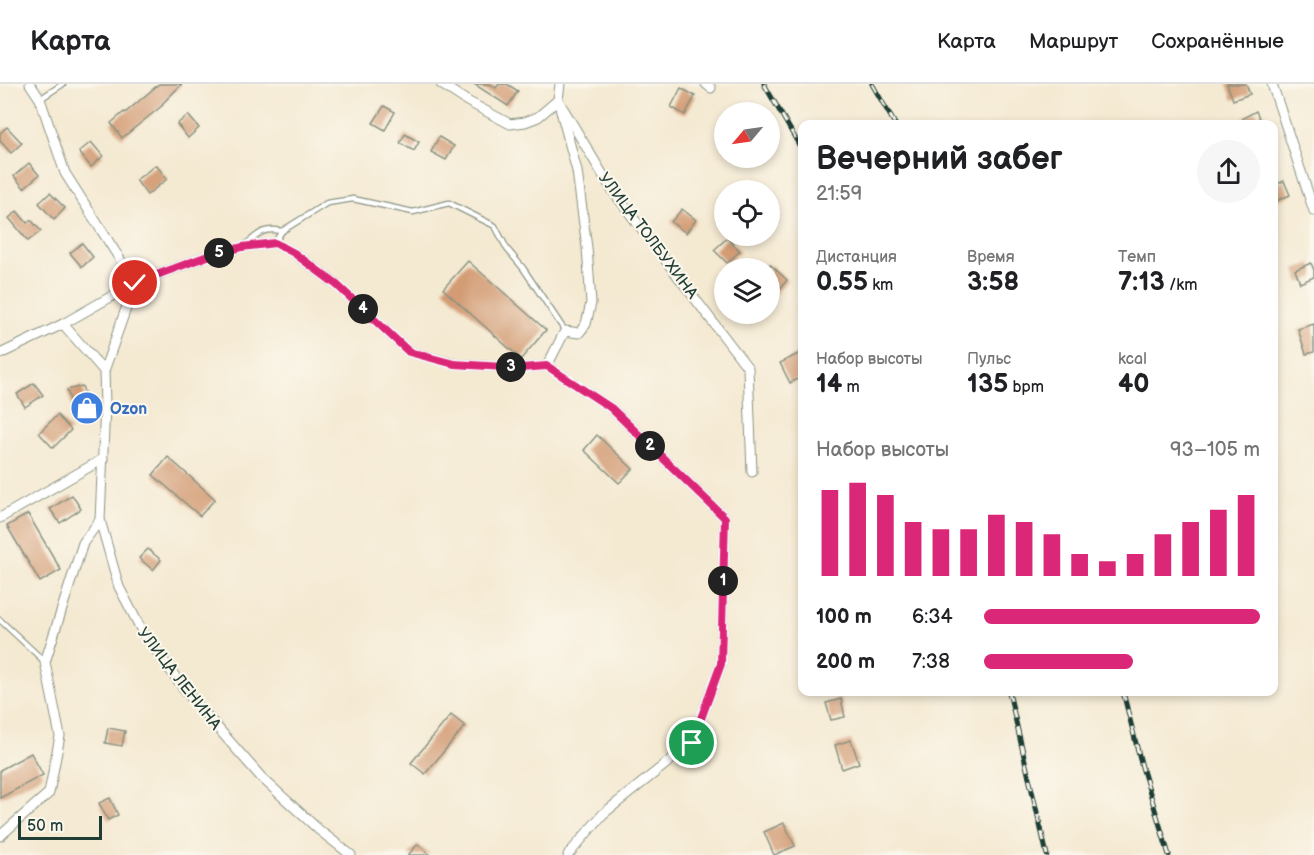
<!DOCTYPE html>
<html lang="ru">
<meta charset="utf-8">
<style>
body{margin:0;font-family:"Balsamiq Sans",sans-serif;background:#f6f6f6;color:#202124;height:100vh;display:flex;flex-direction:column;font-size:22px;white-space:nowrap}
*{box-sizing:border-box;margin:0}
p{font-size:20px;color:#757577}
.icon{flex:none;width:33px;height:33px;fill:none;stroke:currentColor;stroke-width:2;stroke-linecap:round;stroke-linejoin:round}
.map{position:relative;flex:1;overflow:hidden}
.details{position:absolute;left:798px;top:36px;width:480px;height:576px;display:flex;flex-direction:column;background:#fff;border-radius:12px;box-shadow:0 3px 9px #0003}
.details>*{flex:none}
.needle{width:39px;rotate:241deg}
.tools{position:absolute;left:714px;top:18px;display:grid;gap:12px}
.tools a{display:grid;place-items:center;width:66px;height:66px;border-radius:50%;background:#fff;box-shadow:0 3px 9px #0003;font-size:30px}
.scale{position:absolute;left:18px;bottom:15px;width:84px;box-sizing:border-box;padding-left:6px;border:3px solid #1f3d34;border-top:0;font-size:16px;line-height:21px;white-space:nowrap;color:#1f3d34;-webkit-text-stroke:4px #fbf7ec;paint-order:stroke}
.pin{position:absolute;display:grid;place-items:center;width:51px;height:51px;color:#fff;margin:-26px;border:3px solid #fff;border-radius:50%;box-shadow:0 2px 6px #0007}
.km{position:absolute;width:30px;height:30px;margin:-15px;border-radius:50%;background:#222;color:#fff;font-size:16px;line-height:30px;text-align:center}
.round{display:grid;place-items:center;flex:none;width:63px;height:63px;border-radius:32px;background:#f6f6f6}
.summary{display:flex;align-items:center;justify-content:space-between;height:102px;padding:0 18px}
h1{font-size:33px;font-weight:700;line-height:45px}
.figures{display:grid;grid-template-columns:repeat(3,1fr);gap:9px;height:102px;padding:6px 18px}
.figures div{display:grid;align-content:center}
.figures b{font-size:26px;font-weight:700}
.figures small{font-size:16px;font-weight:400}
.figures p{font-size:16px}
.chart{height:168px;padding:12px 18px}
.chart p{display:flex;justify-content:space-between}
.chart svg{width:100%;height:108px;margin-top:6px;stroke:#db2777;stroke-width:6}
ul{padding:0 18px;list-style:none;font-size:20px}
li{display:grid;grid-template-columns:96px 72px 1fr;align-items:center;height:45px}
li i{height:15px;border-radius:8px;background:#db2777}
header{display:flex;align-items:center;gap:36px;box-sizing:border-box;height:84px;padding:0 30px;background:#fff;border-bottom:2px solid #e0e0e0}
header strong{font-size:28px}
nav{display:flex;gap:33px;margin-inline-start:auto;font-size:21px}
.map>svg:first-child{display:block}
.building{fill:#d39c75}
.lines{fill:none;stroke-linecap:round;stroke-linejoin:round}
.lane-casing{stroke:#8a9382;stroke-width:7}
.street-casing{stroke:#8a9382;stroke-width:11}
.lane{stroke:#fff;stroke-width:4.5}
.street{stroke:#fff;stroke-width:9}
.rail-casing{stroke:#1f3d34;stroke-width:5}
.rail{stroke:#fbf7ec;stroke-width:3;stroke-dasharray:9;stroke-linecap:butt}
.route-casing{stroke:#fff;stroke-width:12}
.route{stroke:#db2777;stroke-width:8}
.labels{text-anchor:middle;stroke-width:4.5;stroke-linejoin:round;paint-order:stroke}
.street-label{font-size:16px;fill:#1f3d34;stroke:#fbf7ec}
.shop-label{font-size:16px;font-weight:bold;fill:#366cbe;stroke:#fbf7ec;text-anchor:start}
</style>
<header>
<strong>Карта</strong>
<nav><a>Карта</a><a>Маршрут</a><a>Сохранённые</a></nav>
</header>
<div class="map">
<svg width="1314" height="771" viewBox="0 0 1314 771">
<rect width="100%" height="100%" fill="#fbf7ec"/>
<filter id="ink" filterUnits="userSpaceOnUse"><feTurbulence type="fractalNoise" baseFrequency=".0167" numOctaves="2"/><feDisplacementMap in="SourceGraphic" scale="12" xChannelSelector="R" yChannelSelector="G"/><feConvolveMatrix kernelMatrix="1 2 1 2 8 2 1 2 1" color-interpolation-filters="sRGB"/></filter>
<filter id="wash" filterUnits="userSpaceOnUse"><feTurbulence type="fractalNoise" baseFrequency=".008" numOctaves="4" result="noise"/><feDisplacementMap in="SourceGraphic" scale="24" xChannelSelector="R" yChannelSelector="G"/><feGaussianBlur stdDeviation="1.35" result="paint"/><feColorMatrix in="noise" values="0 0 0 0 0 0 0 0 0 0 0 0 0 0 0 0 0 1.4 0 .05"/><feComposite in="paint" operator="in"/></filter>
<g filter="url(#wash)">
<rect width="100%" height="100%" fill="#f4e9d1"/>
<g id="blocks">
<!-- building -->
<g class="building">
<polygon points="159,0 182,0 162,20 163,21 122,54 111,39 124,28 125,29"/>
<polygon points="474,0 490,0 496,4 499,0 507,0 518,7 508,22"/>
<polygon points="1227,0 1246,0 1250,10 1233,16"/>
<polygon points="681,4 695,12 685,31 671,23"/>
<polygon points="384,22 395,28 385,46 373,39"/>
<polygon points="1256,27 1261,38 1256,40 1246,40 1243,34"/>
<polygon points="188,31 199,44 188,54 177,40"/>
<polygon points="7,43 22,59 11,69 0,57 0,49"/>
<polygon points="405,50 419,58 414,67 400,59"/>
<polygon points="439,53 454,62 446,76 431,68"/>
<polygon points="91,58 103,72 91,83 79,68"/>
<polygon points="29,79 39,91 24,104 14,92"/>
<polygon points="156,81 167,95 147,111 136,96"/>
<polygon points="1284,97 1290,111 1274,118 1274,101"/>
<polygon points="50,109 65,124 54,136 39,119"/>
<polygon points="682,125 696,136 686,149 671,138"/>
<polygon points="17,127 27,139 31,136 41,147 28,157 9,134"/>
<polygon points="727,154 740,167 727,179 714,166"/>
<polygon points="82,159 93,173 82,183 70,169"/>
<polygon points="468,177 546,246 521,275 443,205"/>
<polygon points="1311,179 1314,186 1314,193 1300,199 1295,186"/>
<polygon points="770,180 787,196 775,211 770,206"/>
<polygon points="1314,240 1314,268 1306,270 1298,245"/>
<polygon points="802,268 802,293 790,299 780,279"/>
<polygon points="34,299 43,311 25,323 17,310"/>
<polygon points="82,302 91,329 76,334 67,306"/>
<polygon points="57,331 71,346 53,364 39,349"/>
<polygon points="597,351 633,385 619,399 584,366"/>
<polygon points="168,373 215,415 200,432 153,391"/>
<polygon points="72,411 81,425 60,439 50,425"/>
<polygon points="28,430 61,486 40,498 7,442"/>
<polygon points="148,465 161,476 153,486 139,474"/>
<polygon points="841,615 845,633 831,636 826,619"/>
<polygon points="451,631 465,642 425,690 411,679"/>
<polygon points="108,644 125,647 122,662 105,659"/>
<polygon points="851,656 859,679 842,685 835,661"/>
<polygon points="31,669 43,691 0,714 0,686"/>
<polygon points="110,714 118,731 108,736 99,719"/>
<polygon points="784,739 795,762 774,771 764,748"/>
<polygon points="418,760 430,771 408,771"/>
</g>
</g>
</g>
<g filter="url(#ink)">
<use href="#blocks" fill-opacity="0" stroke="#8a9382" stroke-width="1.5"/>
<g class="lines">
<defs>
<g id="lane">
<polyline points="40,15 63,0"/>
<polyline points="275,158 282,147 327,119 353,115 413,128 449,119 495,142 507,165 523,184 565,247"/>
<path d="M245,161C259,150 263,143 282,147"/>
<polyline points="0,536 44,577"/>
</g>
<g id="street">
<polyline points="30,0 40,15 65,89 135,199 104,287"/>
<polyline points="441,0 467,17 510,40 525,38 538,33 558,16"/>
<polyline points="706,0 711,4"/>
<polyline points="1272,0 1314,127"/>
<polyline points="558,16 612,106 748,284 752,388"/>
<polyline points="63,240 104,287 105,321 100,436 119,503 142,547 187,609 261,693 319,746 351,771"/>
<polyline points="0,270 63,240 135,199 205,173 242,163 275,159 294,169 337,201 409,268 455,280 521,284 547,282"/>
<polyline points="547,282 611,324 725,434 721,580 692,659 603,730 568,771"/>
<polyline points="547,282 565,247 579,249 586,240 591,219 587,164 577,87 558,16 560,0"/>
<polyline points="0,434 103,375"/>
<polyline points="0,752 49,709 60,652 45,578 83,459 100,436"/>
</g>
</defs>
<!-- lane casing -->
<use href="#lane" class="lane-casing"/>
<!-- street casing -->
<use href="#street" class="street-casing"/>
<!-- lane -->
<use href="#lane" class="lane"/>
<!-- street -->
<use href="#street" class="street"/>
<defs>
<g id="rail">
<polyline points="764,0 802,66"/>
<polyline points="872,0 895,40"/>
<polyline points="1009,608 1047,771"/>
<polyline points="1123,608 1142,683 1169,771"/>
</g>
</defs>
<!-- rail casing -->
<use href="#rail" class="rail-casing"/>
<!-- rail -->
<use href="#rail" class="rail"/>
</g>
</g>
<g class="lines" filter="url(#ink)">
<defs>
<polyline id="route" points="135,199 205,173 242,163 275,159 294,169 337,201 409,268 454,280 521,284 547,282 611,324 725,434 721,580 692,659"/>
</defs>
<!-- route casing -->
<use href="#route" class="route-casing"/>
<!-- route -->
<use href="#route" class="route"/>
</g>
<!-- icons -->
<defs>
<symbol id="shop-disc" viewBox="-11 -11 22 22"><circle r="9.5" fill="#3f7fe0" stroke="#fbf7ec"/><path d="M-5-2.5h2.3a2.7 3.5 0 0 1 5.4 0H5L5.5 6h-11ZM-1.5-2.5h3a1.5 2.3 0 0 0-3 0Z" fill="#fff"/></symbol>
</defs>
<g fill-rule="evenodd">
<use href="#shop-disc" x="68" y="305" width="38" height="38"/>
</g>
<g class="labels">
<!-- street labels -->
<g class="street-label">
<text transform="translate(649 151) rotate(53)" y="6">УЛИЦА ТОЛБУХИНА</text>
<text transform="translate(180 594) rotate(52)" y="6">УЛИЦА ЛЕНИНА</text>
</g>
<!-- shop labels -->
<g class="shop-label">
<text x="110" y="330">Ozon</text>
</g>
</g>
</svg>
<div class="tools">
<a><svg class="needle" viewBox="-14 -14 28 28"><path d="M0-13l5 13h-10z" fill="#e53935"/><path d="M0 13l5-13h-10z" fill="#757577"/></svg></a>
<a><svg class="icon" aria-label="locate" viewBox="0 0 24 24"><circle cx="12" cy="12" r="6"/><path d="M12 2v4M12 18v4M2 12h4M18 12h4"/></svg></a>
<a><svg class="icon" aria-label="layers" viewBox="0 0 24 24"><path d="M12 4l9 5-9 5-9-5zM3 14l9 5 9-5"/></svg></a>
</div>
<div class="scale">50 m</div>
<div class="pin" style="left:692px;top:659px;background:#1e9e55"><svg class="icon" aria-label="arrive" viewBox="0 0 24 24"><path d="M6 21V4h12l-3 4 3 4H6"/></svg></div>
<div class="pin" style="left:135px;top:199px;background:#d93025"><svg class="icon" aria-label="check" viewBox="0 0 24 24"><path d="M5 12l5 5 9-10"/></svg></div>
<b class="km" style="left:723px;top:497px">1</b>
<b class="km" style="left:650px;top:362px">2</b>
<b class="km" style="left:511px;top:283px">3</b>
<b class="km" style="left:363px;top:225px">4</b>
<b class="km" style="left:219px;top:169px">5</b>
<section class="details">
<div class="summary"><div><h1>Вечерний забег</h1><p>21:59</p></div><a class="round"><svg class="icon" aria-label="share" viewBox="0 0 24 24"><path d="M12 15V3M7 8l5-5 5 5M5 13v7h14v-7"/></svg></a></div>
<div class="figures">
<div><p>Дистанция</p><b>0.55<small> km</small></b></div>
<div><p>Время</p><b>3:58</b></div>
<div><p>Темп</p><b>7:13<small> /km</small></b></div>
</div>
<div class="figures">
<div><p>Набор высоты</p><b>14<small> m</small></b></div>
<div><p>Пульс</p><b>135<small> bpm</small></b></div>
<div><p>kcal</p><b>40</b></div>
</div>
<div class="chart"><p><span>Набор высоты</span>93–105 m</p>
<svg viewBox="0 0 160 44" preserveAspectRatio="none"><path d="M5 44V9M15 44V6M25 44V11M35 44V22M45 44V25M55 44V25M65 44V19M75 44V22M85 44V27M95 44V35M105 44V38M115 44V35M125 44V27M135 44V22M145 44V17M155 44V11"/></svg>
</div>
<ul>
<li><b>100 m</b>6:34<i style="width:100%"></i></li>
<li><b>200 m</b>7:38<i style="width:54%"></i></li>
</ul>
</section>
</div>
